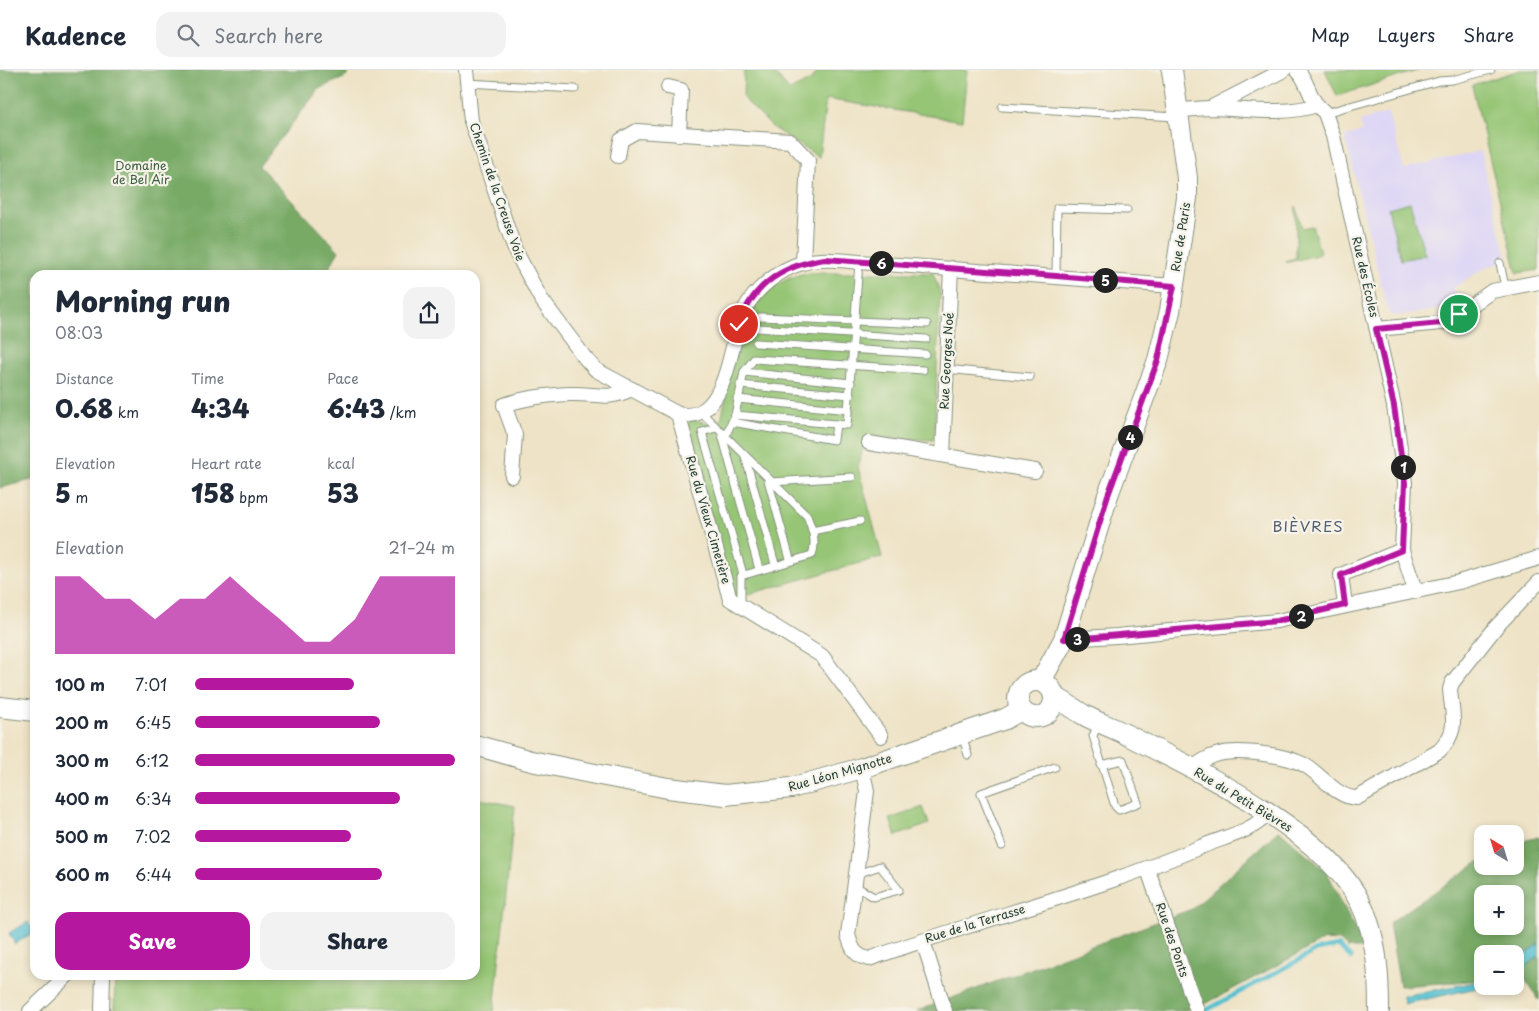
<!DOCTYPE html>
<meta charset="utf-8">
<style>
body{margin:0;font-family:"Playpen Sans",sans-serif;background:#f2f2f3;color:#1f2937;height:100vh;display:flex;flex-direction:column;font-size:19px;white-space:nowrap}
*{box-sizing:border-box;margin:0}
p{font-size:16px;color:#747a83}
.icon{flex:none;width:28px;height:28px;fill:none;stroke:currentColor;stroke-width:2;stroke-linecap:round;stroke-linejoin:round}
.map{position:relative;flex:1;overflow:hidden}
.side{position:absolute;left:30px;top:200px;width:450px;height:710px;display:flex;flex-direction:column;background:#fff;border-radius:15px;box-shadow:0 2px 8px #0003}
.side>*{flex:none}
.needle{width:32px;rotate:322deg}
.controls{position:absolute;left:1474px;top:755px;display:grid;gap:10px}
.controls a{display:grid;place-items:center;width:50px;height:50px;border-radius:10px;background:#fff;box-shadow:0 2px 8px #0003;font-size:25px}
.pin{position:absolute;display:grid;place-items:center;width:42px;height:42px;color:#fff;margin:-21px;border:2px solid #fff;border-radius:50%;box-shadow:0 1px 5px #0007}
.km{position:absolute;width:25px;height:25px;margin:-12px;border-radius:50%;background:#222;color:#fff;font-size:14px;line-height:25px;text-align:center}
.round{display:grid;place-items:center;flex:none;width:52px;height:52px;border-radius:15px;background:#f2f2f3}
.head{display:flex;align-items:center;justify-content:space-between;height:85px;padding:0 25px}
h1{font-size:28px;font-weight:800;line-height:38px}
.metrics{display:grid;grid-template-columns:repeat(3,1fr);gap:8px;height:85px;padding:5px 25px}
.metrics div{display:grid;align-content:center}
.metrics b{font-size:25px;font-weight:800}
.metrics small{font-size:14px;font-weight:400}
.metrics p{font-size:14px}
.chart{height:140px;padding:10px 25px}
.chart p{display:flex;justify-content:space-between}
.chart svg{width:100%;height:90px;margin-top:5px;fill:#b5179e;opacity:.7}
.cta{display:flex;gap:10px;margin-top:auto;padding:10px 25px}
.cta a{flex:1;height:58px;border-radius:15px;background:#b5179e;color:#fff;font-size:20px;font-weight:800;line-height:58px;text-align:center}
.cta a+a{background:#f2f2f3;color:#1f2937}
ul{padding:0 25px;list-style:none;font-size:16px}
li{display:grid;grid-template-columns:80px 60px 1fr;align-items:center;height:38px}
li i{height:12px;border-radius:6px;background:#b5179e}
header{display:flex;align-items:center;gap:30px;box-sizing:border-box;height:70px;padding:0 25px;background:#fff;border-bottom:1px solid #e0e1e3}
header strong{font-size:24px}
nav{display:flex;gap:28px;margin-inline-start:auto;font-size:18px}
.search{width:350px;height:45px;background:#f2f2f3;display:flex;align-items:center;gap:12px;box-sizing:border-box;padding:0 18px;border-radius:15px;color:#747a83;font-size:19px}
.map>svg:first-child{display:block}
.built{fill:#ddd5f6}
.green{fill:#95c574;stroke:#5a8154}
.forest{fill:#78aa66;stroke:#4c744d;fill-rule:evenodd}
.water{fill:#55c0d0;stroke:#3a7e82}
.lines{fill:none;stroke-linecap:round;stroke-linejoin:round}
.stream{stroke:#55c0d0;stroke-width:4.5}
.lane-casing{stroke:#86907d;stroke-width:9}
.street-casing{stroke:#86907d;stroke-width:16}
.secondary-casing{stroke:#86907d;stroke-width:22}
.lane{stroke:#fff;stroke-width:7}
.street{stroke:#fff;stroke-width:14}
.secondary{stroke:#fff;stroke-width:20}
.route-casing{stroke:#fff;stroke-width:10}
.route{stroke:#b5179e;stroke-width:6}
.labels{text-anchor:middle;stroke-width:4.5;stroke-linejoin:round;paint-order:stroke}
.park-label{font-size:12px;fill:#3c5f44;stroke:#f7f3e8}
.street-label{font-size:12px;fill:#1f3d34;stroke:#f7f3e8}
.quarter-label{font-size:15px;letter-spacing:1px;fill:#515f6f;stroke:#f7f3e8}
</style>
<header>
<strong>Kadence</strong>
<div class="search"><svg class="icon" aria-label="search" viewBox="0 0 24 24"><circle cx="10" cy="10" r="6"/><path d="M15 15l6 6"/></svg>Search here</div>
<nav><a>Map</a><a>Layers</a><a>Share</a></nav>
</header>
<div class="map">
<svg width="1539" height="941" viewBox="0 0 1539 941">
<rect width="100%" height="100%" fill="#f7f3e8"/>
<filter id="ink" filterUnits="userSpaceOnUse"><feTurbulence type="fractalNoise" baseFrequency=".02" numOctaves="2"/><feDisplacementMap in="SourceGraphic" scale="10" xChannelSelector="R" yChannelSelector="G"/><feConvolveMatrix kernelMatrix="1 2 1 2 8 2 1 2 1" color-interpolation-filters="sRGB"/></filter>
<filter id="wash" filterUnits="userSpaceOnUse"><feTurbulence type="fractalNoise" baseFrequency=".0096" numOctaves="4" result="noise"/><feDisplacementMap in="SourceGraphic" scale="20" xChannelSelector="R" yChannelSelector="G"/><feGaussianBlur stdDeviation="1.12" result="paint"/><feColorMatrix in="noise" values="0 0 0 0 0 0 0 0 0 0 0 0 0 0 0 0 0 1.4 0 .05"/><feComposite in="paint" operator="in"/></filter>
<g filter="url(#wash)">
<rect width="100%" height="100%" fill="#eee3c6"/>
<!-- built -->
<polygon class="built" points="1388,43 1404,99 1480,81 1508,192 1488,196 1453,218 1458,227 1442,239 1393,246 1388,242 1345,67 1362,61 1360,51"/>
<!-- green -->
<g class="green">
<polygon points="744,0 772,0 790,21 811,10 819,0 967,0 962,51 826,29 819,87 773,58 743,28"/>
<polygon points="1325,0 1420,0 1337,26"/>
<polygon points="1520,0 1539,0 1539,200 1517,203 1472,15"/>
<polygon points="1410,132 1425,185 1401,190 1388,138"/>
<polygon points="1296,136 1302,158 1312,156 1320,182 1318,185 1288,192 1286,191 1296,188"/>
<path d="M833,203H933L940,222L934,370L866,367L858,397L882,487L734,528L686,356L691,350L711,353L721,350C733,297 738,220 802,204C811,202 823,203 833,203Z"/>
<polygon points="475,728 515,736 494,941 114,941 115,905 475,905"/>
<polygon points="923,737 929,754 896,766 890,749"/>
</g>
<!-- forest -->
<g class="forest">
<polygon points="0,0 351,0 346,7 320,18 259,96 339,181 325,205 35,205 35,409 0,418"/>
<polygon points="1279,760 1327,802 1364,878 1347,878 1340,871 1324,870 1207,933 1182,941 917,941 1192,839"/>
<path d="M1539,767V874L1515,893V884H1482V910L1400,916L1389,853L1482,790V796H1515V773ZM1482,824H1515V856H1482Z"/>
<polygon points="1539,886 1539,930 1520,902"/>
</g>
<!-- water -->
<g class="water">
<polygon points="28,852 34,862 15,874 9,863"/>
<polygon points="1539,874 1539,886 1515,905 1515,893"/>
<polygon points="1482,911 1482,916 1486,916 1404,934 1403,926"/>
</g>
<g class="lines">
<!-- stream -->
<polyline class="stream" points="1205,941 1317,880 1339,876 1351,888"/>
</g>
</g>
<g filter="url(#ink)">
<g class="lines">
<defs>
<g id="lane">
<polyline points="467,13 575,19"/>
<polyline points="1002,37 1176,47"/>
<polyline points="1325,43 1439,11 1452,10 1491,0"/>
<polyline points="1500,193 1505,217"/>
<polyline points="1056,206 1057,138 1127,140"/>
<polyline points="760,247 927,254"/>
<polyline points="757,258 926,269"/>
<polyline points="756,273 925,284"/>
<polyline points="945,299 1030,307"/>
<polyline points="744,302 851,313"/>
<polyline points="740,315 850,325"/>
<polyline points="737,329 849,340"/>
<path d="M701,342L807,446C812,458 817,472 812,485L741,506V534"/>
<polyline points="735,345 847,355 859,192"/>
<polyline points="732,352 834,370 836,354"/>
<polyline points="716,358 702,362 743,504"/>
<polyline points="722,365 759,499"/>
<polyline points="725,367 735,345 744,302 754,289 923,300"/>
<polyline points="745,386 775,494"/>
<polyline points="768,410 790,489"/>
<polyline points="771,412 852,407"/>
<polyline points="812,461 860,451"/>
<polyline points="1098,654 1093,666 1115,736 1119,740 1138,733 1123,690 1101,695"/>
<polyline points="962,664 968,685"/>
<polyline points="1002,776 981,723 1055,697"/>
<polyline points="855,816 874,827 899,820 880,796 857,804"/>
</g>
<g id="street">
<path d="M466,0L471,51L515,180L541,229L585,288L596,300L678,344C729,355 729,270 744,240C755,219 780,199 802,193C821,188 840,190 859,192L1173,216"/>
<polyline points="668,17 681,20 679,65"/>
<polyline points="1317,35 1325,43 1333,66 1394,336 1405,413 1402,480 1415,520"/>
<polyline points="1210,38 1284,0"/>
<path d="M1178,40C1189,40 1201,38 1213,38C1247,39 1284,46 1317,35C1308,24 1307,9 1297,0"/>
<polyline points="618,86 621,70 637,61 790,71 808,90 803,192"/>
<polyline points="1377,259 1441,253 1459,244 1492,221 1539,212"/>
<polyline points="678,344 730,529 822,586 881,666"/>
<polyline points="869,373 1035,401"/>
<polyline points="943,385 951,198"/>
<path d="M512,406L515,365L504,335C524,328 549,325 570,324C596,323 607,331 632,319"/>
<polyline points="1345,535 1341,505 1402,480"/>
<polyline points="1064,569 1117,566 1277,551 1459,512 1539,488"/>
<path d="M862,698L867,721L848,865C852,879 855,886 869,889C980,849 1094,822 1203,776C1227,766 1250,763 1269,743"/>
<path d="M1193,699C1199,692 1210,686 1219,684C1240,679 1288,685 1306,696C1323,706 1337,728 1357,728L1439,681C1460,660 1452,647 1450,619L1452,613L1496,557L1539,512"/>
<polyline points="1148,800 1197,941"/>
<polyline points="923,871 945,941"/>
<polyline points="30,941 68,905"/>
<polyline points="102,941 103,905"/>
</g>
<g id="secondary">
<circle cx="1036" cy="629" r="18"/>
<polyline points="1041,611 1064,569 1108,425 1158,290 1170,241 1187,128 1187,108 1172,0"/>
<path d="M1055,627C1065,632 1074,639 1084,645C1096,652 1112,657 1125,664C1196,700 1325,760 1361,834C1377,867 1379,905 1379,941"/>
<polyline points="0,637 35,641"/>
<polyline points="475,675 531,691 600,705 668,718 725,725 791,718 862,698 1005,649 1021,640"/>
</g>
</defs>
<!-- lane casing -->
<use href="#lane" class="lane-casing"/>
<!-- street casing -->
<use href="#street" class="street-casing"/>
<!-- secondary casing -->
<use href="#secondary" class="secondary-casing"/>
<!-- lane -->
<use href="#lane" class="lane"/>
<!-- street -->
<use href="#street" class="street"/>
<!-- secondary -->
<use href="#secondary" class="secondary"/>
</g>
</g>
<g class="lines" filter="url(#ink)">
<defs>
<path id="route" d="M739,254C754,213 784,195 825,189L1056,206L1174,216L1158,290L1108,425L1064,569H1074L1277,551L1345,535L1341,505L1402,480L1405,413L1394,336L1376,259L1441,253L1459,244"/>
</defs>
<!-- route casing -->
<use href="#route" class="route-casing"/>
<!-- route -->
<use href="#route" class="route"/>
</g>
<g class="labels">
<!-- park labels -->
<g class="park-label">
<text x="141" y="100">Domaine<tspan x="141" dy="14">de Bel Air</tspan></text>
</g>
<!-- street labels -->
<g class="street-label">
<text transform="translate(497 122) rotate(71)" y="4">Chemin de la Creuse Voie</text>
<text transform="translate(1181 167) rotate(-81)" y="4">Rue de Paris</text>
<text transform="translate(1365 207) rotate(77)" y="4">Rue des Écoles</text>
<text transform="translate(947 291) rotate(-87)" y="4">Rue Georges Noé</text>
<text transform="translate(708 450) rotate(74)" y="4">Rue du Vieux Cimetière</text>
<text transform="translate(840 703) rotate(-16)" y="4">Rue Léon Mignotte</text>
<text transform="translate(1243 730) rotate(31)" y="4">Rue du Petit Bièvres</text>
<text transform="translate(975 854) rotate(-17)" y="4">Rue de la Terrasse</text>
<text transform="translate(1172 870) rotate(71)" y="4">Rue des Ponts</text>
</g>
<!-- quarter labels -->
<g class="quarter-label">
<text x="1308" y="462">BIÈVRES</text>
</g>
</g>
</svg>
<div class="controls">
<a><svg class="needle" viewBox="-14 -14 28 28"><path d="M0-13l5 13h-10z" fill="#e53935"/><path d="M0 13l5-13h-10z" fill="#747a83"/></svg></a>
<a>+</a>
<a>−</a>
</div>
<div class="pin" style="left:1459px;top:244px;background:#1e9e55"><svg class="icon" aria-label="arrive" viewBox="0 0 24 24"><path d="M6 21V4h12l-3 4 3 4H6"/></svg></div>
<div class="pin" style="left:739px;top:254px;background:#d93025"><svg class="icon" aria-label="check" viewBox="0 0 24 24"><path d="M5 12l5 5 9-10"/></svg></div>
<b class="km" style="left:1403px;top:397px">1</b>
<b class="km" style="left:1301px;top:546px">2</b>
<b class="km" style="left:1077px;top:569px">3</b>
<b class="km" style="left:1130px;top:367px">4</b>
<b class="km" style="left:1105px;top:210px">5</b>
<b class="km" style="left:881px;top:193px">6</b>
<section class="side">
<div class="head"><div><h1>Morning run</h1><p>08:03</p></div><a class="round"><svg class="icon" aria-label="share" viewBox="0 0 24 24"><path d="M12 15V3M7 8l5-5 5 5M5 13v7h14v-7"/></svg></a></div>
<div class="metrics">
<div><p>Distance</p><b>0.68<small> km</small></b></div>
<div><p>Time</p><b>4:34</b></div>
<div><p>Pace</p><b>6:43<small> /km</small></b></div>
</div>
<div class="metrics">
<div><p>Elevation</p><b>5<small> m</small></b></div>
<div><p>Heart rate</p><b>158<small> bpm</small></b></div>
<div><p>kcal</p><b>53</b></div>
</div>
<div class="chart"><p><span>Elevation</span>21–24 m</p>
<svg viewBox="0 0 160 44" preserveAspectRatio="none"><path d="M0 44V6L10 6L20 17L30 17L40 27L50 17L60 17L70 6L80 17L90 27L100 38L110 38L120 27L130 6L140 6L150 6L160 6V44z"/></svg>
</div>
<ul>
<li><b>100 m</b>7:01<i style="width:61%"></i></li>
<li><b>200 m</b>6:45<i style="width:71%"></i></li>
<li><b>300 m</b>6:12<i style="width:100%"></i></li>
<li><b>400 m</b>6:34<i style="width:79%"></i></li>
<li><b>500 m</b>7:02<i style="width:60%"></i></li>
<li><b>600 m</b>6:44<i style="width:72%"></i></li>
</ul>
<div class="cta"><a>Save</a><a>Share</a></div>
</section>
</div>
